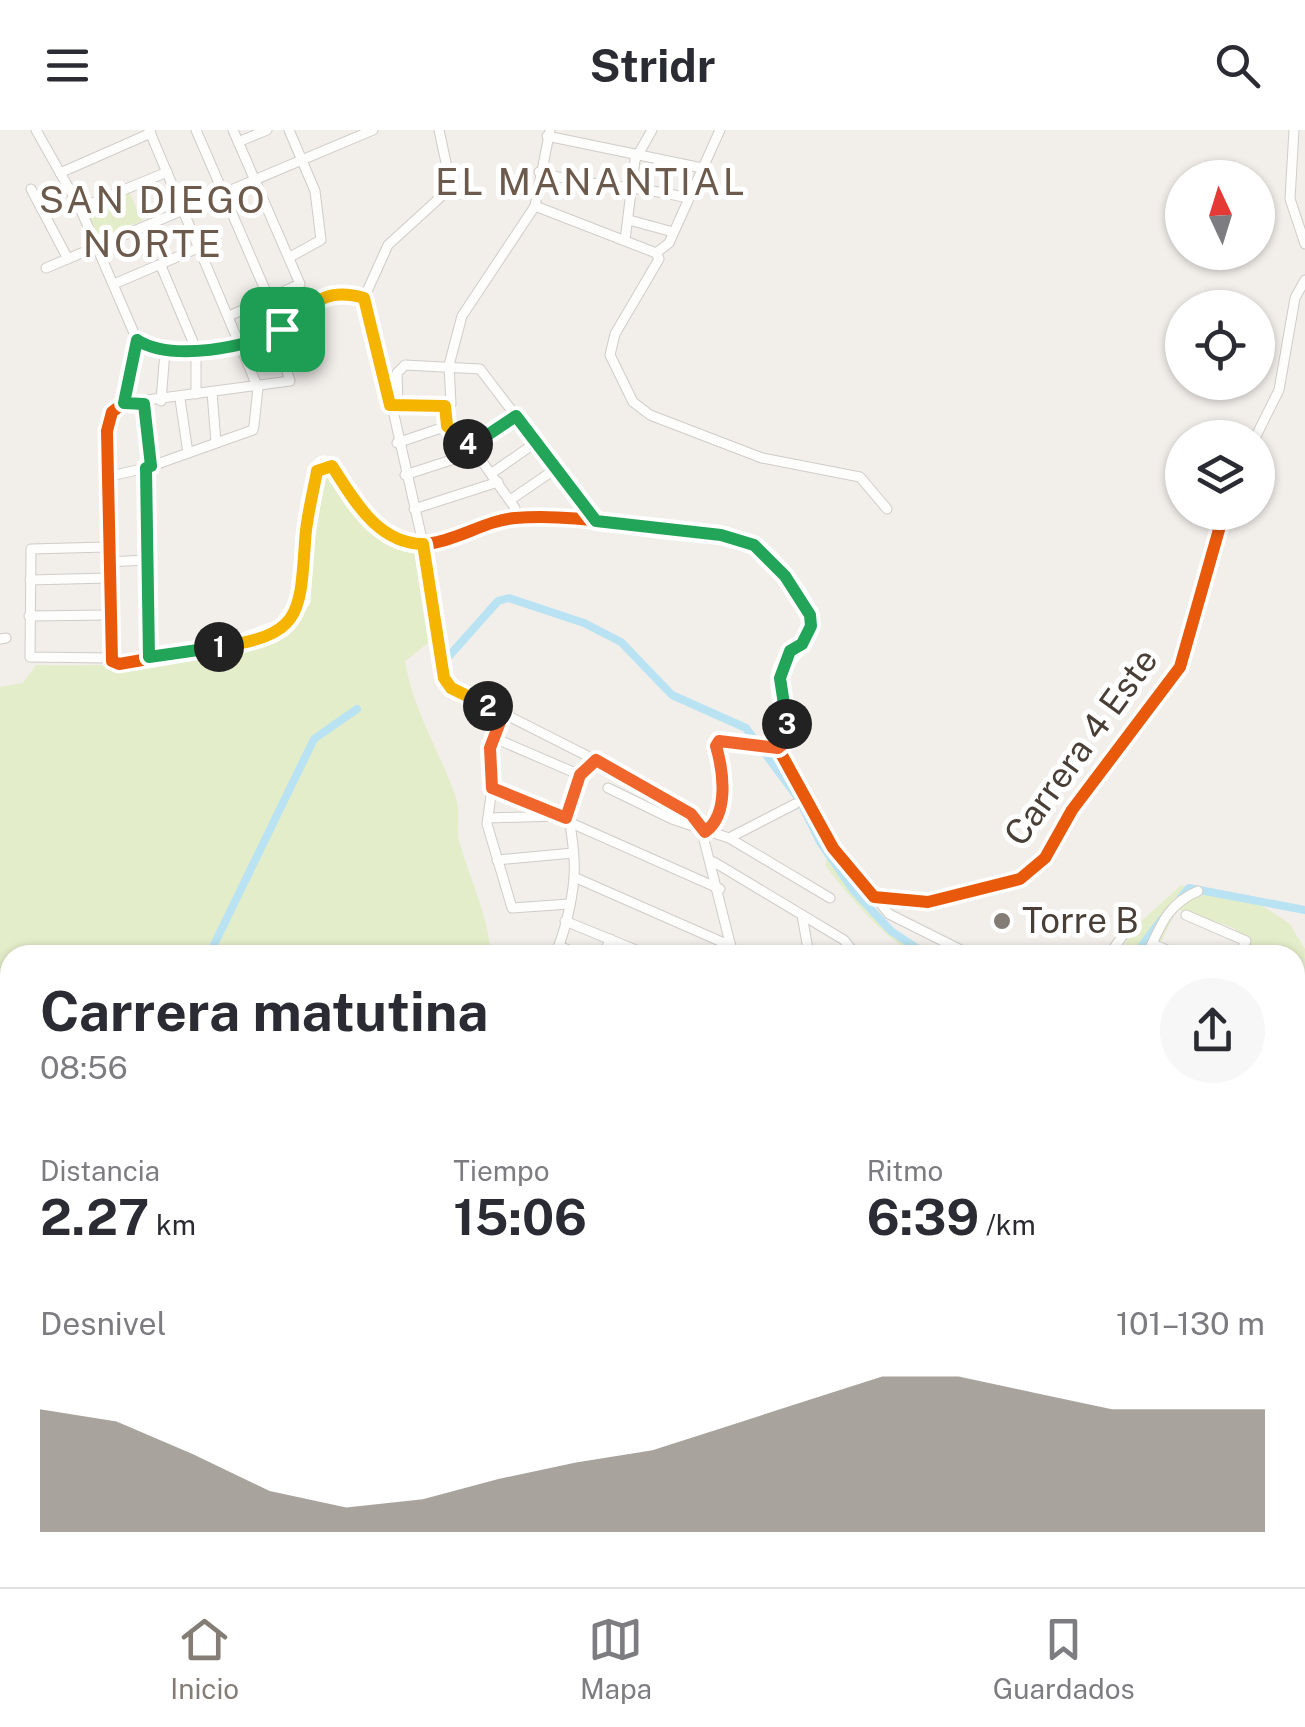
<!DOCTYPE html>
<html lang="es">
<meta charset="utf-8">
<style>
body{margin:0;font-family:"Public Sans",sans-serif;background:#f7f7f7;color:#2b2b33;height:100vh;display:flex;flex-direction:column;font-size:38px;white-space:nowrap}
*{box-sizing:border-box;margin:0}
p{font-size:32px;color:#7c7c81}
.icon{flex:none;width:55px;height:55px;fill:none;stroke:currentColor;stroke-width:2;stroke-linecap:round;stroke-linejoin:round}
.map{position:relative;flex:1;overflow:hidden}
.drawer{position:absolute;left:0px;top:815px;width:1305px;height:642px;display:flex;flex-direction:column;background:#fff;border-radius:30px 30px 0 0;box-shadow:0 2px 8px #0004}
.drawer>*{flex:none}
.needle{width:65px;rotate:356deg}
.buttons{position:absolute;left:1165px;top:30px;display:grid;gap:20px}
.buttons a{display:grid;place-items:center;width:110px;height:110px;border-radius:50%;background:#fff;box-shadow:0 2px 8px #0004;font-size:50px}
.pin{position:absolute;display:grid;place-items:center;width:85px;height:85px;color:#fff;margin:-42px;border-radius:20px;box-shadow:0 5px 15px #0006}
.km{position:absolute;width:50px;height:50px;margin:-25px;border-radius:50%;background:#222;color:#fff;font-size:28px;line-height:50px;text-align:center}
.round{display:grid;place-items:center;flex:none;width:105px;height:105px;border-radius:52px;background:#f7f7f7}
.headline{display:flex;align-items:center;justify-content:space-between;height:170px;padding:0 40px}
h1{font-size:55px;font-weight:700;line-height:75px}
.metrics{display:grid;grid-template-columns:repeat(3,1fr);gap:15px;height:170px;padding:10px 40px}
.metrics div{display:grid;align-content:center}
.metrics b{font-size:50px;font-weight:700}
.metrics small{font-size:28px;font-weight:400}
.metrics p{font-size:28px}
.chart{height:280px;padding:20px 40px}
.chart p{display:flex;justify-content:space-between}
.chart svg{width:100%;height:180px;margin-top:10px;fill:#847d75;opacity:.7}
header{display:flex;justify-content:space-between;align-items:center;height:130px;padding:0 40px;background:#fff;font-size:45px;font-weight:700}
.dock{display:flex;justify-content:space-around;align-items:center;height:140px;border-top:2px solid #e1e1e2;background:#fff;font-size:28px;color:#7c7c81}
.dock a{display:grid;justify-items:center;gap:5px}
.dock .current{color:#847d75}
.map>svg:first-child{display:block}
.green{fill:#e4edc9}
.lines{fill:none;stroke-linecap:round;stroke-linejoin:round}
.canal{stroke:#b9e3f2;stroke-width:8}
.river{stroke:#b9e3f2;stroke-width:14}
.street-casing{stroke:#d0ccc8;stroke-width:11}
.street{stroke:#fdfdfc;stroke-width:9}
.cycleway-casing{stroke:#fff;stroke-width:19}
.cycleway{stroke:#e8590c;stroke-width:12}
.split-1-casing{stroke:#fff;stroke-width:20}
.split-2-casing{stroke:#fff;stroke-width:20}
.split-3-casing{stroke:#fff;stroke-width:20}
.split-4-casing{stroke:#fff;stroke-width:20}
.split-5-casing{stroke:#fff;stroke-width:20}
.split-1{stroke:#22a559;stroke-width:12}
.split-2{stroke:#f5b400;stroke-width:12}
.split-3{stroke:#f0652b;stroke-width:12}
.split-4{stroke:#22a559;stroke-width:12}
.split-5{stroke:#f5b400;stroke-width:12}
.poi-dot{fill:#847d75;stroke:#fff;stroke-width:4}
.labels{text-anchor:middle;stroke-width:10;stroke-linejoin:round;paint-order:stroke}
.street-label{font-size:35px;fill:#493f36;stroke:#fff}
.poi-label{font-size:35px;fill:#493f36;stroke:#fff;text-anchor:start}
.neighbourhood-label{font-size:38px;letter-spacing:2.5px;fill:#6c5b4c;stroke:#fff}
</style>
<header><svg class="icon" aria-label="menu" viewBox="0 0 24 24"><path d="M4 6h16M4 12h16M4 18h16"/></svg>Stridr<svg class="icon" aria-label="search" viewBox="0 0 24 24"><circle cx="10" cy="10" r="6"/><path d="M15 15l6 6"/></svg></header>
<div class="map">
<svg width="1305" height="1457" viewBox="0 0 1305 1457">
<rect width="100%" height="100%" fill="#f2efeb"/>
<!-- green -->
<g class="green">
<polygon points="128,59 142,91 98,108 82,79"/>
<path d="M325,343C363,372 365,405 419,425L430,459L431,511L405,531C413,581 440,621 456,668C461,682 455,699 460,714C471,752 488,785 491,825H10V1433L0,1401V557L23,553L36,535C92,536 290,539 308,471C317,436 303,373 325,343Z"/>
<path d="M828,726L879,787L907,809L945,825C938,825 927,827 920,825C890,817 844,760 825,735Z"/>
<polygon points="1181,755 1213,766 1252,769 1290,794 1305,819 1302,944 1295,933 1295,825 1235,825 1240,810 1234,798 1177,779 1161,812 1151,811 1142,825 1118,825 1136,796"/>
</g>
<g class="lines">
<!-- canal -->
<g class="canal">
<polyline points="450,525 498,471 509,468 584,493 621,512 672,565 746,598 799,669 820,712 854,761 891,801 927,825"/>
<polyline points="1181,767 1189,758 1305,780"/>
<polyline points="209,825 314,609 357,579"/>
<polyline points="1135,825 1162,789"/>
<polyline points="9,1188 10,1187"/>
</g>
<!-- river -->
<g class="river">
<polyline points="1295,1396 1305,1399"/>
<polyline points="0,1404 10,1437"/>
<polyline points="12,1448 15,1457"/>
<polyline points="55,1457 59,1448"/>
</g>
<defs>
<g id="street">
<path d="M36,0L80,78L137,210C168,231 251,220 282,199C297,189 310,173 326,165C338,159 351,164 364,168"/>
<polyline points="196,0 282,199"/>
<polyline points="289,0 315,61 321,110 290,127"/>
<polyline points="720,0 669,113 656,123 659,129 615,204 610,225 633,272 650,285 762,328 860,347 887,379"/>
<polyline points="1294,0 1290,69 1305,114"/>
<polyline points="547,6 702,38"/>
<polyline points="238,12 267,0"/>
<path d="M539,42C590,57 638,55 687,68"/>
<polyline points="60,43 151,3"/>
<polyline points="31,59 68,129"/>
<polyline points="535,76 656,123"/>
<polyline points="80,78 167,42"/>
<polyline points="629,90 673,102"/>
<polyline points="625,110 635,30 652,0"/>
<polyline points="161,136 196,219 196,264"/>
<polyline points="46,138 373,0"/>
<polyline points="114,154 198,118"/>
<polyline points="364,168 370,178 433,458 444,548 451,557 629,647 699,690 733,825"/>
<polyline points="364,168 388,115 445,63 448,42 439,0"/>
<polyline points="229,186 300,154 233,0"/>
<path d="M137,210L124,273L112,282L107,301L112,531L119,534L242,513L282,498L301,470L305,409L317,341L323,335L331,336C349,363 366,395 397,409C437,427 476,391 515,388C583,382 653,403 721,405C730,408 741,410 750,414C769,422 816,478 810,499C804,519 781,525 780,550C779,570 789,591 787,611L778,618L719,611L716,616C724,640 730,684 705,702"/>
<polyline points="212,262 216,313"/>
<polyline points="180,269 188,323"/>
<polyline points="161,271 165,221"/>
<polyline points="124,273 290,251 275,203"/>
<polyline points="144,274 151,336"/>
<polyline points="390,275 451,274 449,235 462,186 535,76 550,0"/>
<polyline points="398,275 397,243 405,235 480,239 596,391"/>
<polyline points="445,276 447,296 471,316 515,378 513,387"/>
<polyline points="1255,308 1279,260 1295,168 1305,150"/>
<polyline points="397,313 447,296"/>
<polyline points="471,316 516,285"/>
<polyline points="146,338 149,527"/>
<polyline points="492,343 538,311"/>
<polyline points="405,345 476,322"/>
<polyline points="106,347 146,338 253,300 254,295 258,258 149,0"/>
<polyline points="510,370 557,338"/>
<polyline points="414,379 498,352"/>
<polyline points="107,417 31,419 30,527 110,528"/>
<polyline points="108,432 147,430"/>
<polyline points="30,450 108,448"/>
<polyline points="29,486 108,485"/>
<polyline points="0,509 6,508"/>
<polyline points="503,584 490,618 492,658 487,694 512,778 569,774"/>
<polyline points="492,607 580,645"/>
<polyline points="778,618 833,718 874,767 928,772 1020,749 1045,728 1072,680 1180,537 1224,382"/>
<polyline points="492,658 720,759"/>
<polyline points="608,658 672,689 729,708 830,768"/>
<polyline points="488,688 556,686"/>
<polyline points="729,708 795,674"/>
<polyline points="497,730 573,723"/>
<polyline points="714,732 844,810 856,825"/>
<polyline points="574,747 731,816"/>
<polyline points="876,768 889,784 971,825"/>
<polyline points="802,785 809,825"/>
<polyline points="1186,785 1246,811 1239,825"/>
<polyline points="565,791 648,825"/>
<polyline points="1152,814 1180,825"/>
<polyline points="559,816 580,825"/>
<path d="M555,825C565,802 572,772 574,748C578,696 551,674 596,630"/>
<polyline points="604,825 610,809"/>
<polyline points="1109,825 1133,791"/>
<path d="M1147,825C1160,797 1167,774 1198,761"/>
<polyline points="794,1448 795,1457"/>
<polyline points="806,1448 942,1457"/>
<polyline points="652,1457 685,1448"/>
<polyline points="688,1457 711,1448"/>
<polyline points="1004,1457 1010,1448"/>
</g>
</defs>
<!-- street casing -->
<use href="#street" class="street-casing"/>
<!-- street -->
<use href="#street" class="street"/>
<defs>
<g id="cycleway">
<path d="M137,210L124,273L112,282L107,301L112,531L119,534L242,513L282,498L301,470L305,409L317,341L323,335L331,336C349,363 366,395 397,409C437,427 476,391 515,388C583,382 653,403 721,405C730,408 741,410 750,414C769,422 816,478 810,499C804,519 781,525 780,550C779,570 789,591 787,611L778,618L719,611L716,616C724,640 730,684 705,702"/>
<polyline points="778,618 833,718 874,767 928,772 1020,749 1045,728 1072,680 1180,537 1224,382"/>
</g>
</defs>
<!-- cycleway casing -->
<use href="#cycleway" class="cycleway-casing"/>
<!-- cycleway -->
<use href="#cycleway" class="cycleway"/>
</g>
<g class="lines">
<defs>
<path id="split-1" d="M219,517L149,527L146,338L151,336L144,274L124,273L137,210C171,232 249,218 282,199"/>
<path id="split-2" d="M219,517C300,505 300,487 305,412C306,388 313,364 317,341L332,336C354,370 377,413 423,414L444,548L451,558L488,576"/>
<path id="split-3" d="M488,576L503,584L490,618L492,658L566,688L580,645L596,630L691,684L705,702C730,684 723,640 716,616L719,611L778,618L787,611V594"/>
<polyline id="split-4" points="468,314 471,316 516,286 596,391 721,405 754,415 785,446 810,485 811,496 802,514 790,521 780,548 787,594"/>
<path id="split-5" d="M282,199C312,176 323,156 364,168L390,275L445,276L447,296L468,314"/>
</defs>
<!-- split-1 casing -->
<use href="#split-1" class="split-1-casing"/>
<!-- split-2 casing -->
<use href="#split-2" class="split-2-casing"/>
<!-- split-3 casing -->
<use href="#split-3" class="split-3-casing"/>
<!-- split-4 casing -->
<use href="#split-4" class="split-4-casing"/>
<!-- split-5 casing -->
<use href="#split-5" class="split-5-casing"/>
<!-- split-1 -->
<use href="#split-1" class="split-1"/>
<!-- split-2 -->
<use href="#split-2" class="split-2"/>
<!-- split-3 -->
<use href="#split-3" class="split-3"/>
<!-- split-4 -->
<use href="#split-4" class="split-4"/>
<!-- split-5 -->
<use href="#split-5" class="split-5"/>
</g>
<!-- markers -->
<circle class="poi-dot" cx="1002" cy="791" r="10"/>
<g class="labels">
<!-- street labels -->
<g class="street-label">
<text transform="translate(1081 617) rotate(-54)" y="12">Carrera 4 Este</text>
</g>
<!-- poi labels -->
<g class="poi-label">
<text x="1022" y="803">Torre B</text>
</g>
<!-- neighbourhood labels -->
<g class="neighbourhood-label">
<text x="591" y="65">EL MANANTIAL</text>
<text x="153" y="83">SAN DIEGO<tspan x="153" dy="44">NORTE</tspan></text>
</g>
</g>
</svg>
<div class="buttons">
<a><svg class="needle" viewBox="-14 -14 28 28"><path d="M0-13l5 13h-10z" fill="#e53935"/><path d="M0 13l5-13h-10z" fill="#7c7c81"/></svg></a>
<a><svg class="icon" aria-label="locate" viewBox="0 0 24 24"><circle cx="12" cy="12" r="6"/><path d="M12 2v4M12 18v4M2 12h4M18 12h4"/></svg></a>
<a><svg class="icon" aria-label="layers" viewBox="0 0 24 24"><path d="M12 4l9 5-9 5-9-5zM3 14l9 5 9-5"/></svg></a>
</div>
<div class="pin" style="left:282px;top:199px;background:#1e9e55"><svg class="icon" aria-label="arrive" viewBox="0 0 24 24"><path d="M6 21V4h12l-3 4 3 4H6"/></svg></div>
<b class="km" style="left:219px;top:517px">1</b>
<b class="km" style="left:488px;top:576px">2</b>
<b class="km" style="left:787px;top:594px">3</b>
<b class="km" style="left:468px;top:314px">4</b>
<section class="drawer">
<div class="headline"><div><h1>Carrera matutina</h1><p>08:56</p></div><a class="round"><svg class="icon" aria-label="share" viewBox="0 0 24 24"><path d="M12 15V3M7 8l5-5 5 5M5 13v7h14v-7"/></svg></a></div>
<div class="metrics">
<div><p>Distancia</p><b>2.27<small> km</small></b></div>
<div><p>Tiempo</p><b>15:06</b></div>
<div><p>Ritmo</p><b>6:39<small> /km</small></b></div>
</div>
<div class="chart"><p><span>Desnivel</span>101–130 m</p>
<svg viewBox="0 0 160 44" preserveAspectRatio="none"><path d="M0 44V14L10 17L20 25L30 34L40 38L50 36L60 31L70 27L80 24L90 18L100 12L110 6L120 6L130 10L140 14L150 14L160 14V44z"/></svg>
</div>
</section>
</div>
<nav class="dock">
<a class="current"><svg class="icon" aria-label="home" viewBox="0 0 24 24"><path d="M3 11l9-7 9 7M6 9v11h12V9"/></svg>Inicio</a>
<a><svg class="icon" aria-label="map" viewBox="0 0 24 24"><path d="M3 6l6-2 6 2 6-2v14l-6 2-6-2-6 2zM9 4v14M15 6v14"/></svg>Mapa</a>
<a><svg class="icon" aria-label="saved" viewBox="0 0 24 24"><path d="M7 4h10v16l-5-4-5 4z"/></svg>Guardados</a>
</nav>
